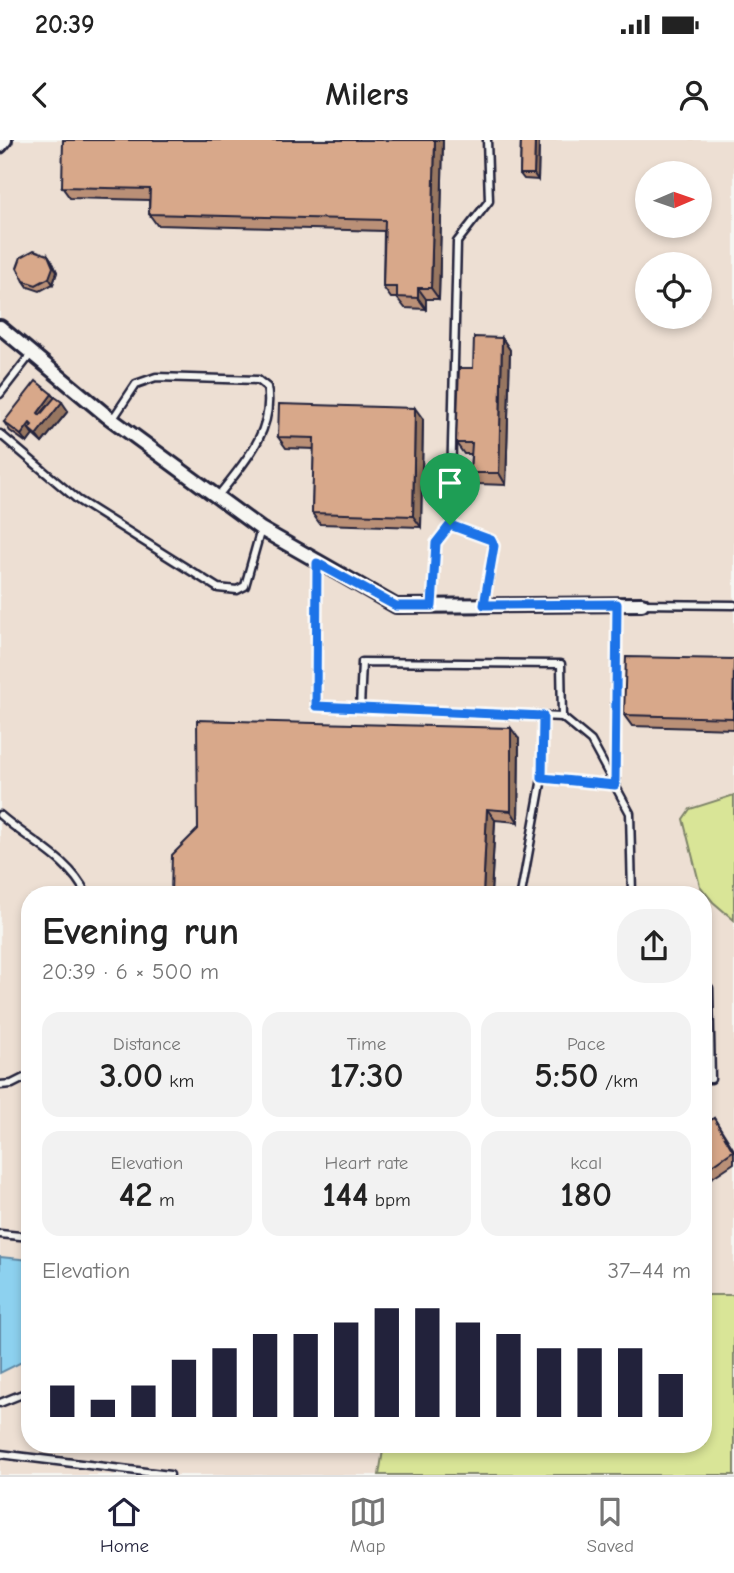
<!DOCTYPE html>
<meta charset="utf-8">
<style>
body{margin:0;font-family:"Comic Neue",sans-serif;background:#f2f2f2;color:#222;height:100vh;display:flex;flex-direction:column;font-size:26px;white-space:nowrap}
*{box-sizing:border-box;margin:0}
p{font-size:23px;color:#767676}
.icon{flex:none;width:38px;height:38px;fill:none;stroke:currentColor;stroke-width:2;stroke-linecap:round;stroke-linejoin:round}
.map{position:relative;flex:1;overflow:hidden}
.panel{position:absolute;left:21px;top:746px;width:691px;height:567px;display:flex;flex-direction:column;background:#fff;border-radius:28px;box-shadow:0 4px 10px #0003}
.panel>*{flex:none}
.needle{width:46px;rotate:88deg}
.fabs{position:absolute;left:635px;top:21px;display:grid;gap:14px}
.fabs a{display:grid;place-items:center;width:77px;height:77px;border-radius:50%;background:#fff;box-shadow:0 4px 10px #0003;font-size:35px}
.pin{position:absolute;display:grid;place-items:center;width:60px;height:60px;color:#fff;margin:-72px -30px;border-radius:50% 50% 50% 0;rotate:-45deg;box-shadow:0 0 7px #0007}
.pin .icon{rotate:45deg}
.round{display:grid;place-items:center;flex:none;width:74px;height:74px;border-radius:28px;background:#f2f2f2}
.headline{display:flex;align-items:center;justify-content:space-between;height:119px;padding:0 21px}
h1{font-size:38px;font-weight:600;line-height:52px}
.stats{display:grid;grid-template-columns:repeat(3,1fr);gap:10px;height:119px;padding:7px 21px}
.stats div{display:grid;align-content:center;border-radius:18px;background:#f2f2f2;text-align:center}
.stats b{font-size:35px;font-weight:600}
.stats small{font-size:19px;font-weight:400}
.stats p{font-size:19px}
.chart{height:196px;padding:14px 21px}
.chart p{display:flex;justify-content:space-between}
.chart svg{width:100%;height:126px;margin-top:7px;stroke:#22223b;stroke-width:6}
.status{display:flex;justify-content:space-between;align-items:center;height:49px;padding:0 35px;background:#fff;direction:ltr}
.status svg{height:19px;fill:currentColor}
header{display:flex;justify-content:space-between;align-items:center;height:91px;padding:0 21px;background:#fff;font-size:32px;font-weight:600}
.dock{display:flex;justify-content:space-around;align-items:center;height:98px;border-top:2px solid #e0e0e0;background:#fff;font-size:19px;color:#767676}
.dock a{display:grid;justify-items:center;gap:4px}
.dock .on{color:#22223b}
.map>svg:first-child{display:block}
.built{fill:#eddfd3;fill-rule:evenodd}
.green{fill:#d9e597;stroke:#7e8469;stroke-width:2}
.water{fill:#8dd1ef;stroke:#628ba7;stroke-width:2}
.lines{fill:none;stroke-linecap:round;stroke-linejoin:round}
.service-casing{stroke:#22223b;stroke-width:11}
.minor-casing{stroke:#22223b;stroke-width:18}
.service{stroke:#f6f6f2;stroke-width:6}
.minor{stroke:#f6f6f2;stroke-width:12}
.wall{fill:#ba9077;stroke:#22223b;stroke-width:2}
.shaded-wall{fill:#977661;stroke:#22223b;stroke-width:2}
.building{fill:#d8a88a;stroke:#22223b;stroke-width:2}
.route-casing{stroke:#fff;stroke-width:14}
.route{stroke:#1a73e8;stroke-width:9}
</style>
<div class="status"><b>20:39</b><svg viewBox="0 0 49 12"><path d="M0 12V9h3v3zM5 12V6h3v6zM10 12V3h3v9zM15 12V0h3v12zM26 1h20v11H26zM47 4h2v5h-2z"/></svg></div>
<header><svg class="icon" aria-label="back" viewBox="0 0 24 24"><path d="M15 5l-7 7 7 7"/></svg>Milers<svg class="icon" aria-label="person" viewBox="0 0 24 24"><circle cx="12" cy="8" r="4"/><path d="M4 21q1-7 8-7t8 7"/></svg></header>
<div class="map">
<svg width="734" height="1335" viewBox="0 0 734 1335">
<rect width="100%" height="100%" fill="#f6f6f2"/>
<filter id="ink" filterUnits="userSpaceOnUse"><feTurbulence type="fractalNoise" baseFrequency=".0143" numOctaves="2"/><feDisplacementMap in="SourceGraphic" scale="14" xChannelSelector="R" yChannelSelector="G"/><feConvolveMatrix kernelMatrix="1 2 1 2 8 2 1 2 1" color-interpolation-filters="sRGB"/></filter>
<g filter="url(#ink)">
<!-- built -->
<g class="built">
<path d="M0,0H734V655L690,669L692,714L700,746L713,762L734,780V1155H709L704,1158V754H30V1120L0,1117ZM648,33H700V86H648ZM648,124H700V177H648Z"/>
<polygon points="30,1218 30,1304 384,1304 379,1335 0,1335 0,1233"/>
</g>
<!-- green -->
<g class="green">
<polygon points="734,655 734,780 713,762 700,746 683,679 690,669"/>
<polygon points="709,1155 734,1155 734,1335 379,1335 384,1304 704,1304 704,1158"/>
</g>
<!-- water -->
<polygon class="water" points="0,1117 30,1120 30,1218 0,1233"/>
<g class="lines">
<defs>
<g id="service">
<polyline points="0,254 31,214"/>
<path d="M112,280L136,244L156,237L258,240L267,247C275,291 243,324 218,356"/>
<polyline points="0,294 78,360 218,448 237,450 245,446 261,389"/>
<polyline points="450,385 491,400 494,406 484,465"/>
<polyline points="317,423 316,566 562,577 561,524 362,522 360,568"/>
<polyline points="642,464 734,465"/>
<polyline points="432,466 436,403 450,385 457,102 489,61 487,0"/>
<polyline points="543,576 542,638 615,645 617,464"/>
<polyline points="562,577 591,601 630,673 632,754"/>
<path d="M0,675C28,700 70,719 86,754"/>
<polyline points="521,754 542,638"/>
<polyline points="704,848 709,848 711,939 704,939"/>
<polyline points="0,945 12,944 30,935"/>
<polyline points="0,1094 30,1097"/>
<polyline points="0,1263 30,1251"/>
<polyline points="0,1314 170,1335"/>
</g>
<g id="minor">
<polyline points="0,6 5,0"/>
<polyline points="0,187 107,276 261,389 396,466 642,464"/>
</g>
</defs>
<!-- service casing -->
<use href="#service" class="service-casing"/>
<!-- minor casing -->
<use href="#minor" class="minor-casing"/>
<!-- service -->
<use href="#service" class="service"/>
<!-- minor -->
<use href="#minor" class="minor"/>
</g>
<!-- wall -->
<g class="wall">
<polygon points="443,0 439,159 426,159 426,169 405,168 397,158 391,158 383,147 384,91 157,85 149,74 149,60 70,58 62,47"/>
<polygon points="521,0 539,0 538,40 524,39 520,34"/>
<polygon points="48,115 52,121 57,132 53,144 40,151 28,147 24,141"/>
<polygon points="502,198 510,210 506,345 478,344 470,333 471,314 464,314 456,303 473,228"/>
<polygon points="52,254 68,271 42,303 33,295 27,303 10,291 4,282"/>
<polygon points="423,279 421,387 320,384 312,373 314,309 286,308 278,297"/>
<polygon points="734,519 734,589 632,586 624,575"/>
<polygon points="519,599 518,682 495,680 491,754 171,754"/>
<polygon points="714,978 734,1010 734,1023 704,1043 704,985"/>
</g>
<!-- shaded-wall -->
<g class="shaded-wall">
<polygon points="435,0 443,0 439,159 431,148"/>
<polygon points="535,0 539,0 538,40 534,34"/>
<polygon points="48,115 52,121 57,132 53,144 49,138"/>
<polygon points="418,148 426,159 426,169 418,158"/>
<polygon points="502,198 510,210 506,345 499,333"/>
<polygon points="52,254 58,262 44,282 38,273"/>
<polygon points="62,262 68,271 42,303 36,295"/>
<polygon points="415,268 423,279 421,387 413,376"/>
<polygon points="30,283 36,292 29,289 33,295 27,303 21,295"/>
<polygon points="734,522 734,580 733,578"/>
<polygon points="511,588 519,599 518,682 511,671"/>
<polygon points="487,669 495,680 491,754 483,754"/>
</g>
<!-- building -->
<g class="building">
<polygon points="63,0 435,0 431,148 418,148 418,158 397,157 397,147 383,147 385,80 149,74 150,49 62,47"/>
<polygon points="521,0 535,0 534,34 520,34"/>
<polygon points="34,110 48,115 53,127 49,138 36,145 24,141 17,128 21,117"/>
<polygon points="474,197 502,198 499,333 470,333 472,303 456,303 459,228 473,228"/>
<polygon points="36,241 52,254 38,273 40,275 55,257 62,262 36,295 29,289 32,285 30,283 21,295 4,282"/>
<polygon points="279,264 415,268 413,376 312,373 314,298 278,297"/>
<polygon points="626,517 734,519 733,578 624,575"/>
<polygon points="197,580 511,588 511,671 487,669 483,754 171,754 172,715 198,689"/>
<polygon points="714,978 733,1011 704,1031 704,985"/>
</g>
</g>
<g class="lines" filter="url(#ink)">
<defs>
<polygon id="route" points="450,385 491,400 494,406 484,465 617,464 615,645 542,638 543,576 316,566 317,423 396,466 432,466 436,403"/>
</defs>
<!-- route casing -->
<use href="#route" class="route-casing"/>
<!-- route -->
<use href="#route" class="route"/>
</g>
</svg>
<div class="fabs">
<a><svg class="needle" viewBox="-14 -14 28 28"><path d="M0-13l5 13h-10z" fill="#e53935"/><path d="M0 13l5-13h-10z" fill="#767676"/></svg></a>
<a><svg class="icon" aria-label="locate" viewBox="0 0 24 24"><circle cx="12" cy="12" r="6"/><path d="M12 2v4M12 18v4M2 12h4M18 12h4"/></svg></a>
</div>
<div class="pin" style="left:450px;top:385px;background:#1e9e55"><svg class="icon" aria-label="arrive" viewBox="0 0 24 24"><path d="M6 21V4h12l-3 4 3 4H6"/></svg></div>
<section class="panel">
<div class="headline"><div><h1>Evening run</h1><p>20:39 · 6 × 500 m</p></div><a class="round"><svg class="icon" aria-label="share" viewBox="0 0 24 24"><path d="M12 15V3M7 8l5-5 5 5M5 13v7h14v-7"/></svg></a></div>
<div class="stats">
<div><p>Distance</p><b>3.00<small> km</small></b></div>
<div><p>Time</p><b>17:30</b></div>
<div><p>Pace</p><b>5:50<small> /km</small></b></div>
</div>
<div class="stats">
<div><p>Elevation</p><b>42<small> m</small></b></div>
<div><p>Heart rate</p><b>144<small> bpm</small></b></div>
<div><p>kcal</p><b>180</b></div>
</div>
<div class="chart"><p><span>Elevation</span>37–44 m</p>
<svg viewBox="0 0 160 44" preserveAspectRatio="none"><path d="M5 44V33M15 44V38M25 44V33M35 44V24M45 44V20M55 44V15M65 44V15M75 44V11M85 44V6M95 44V6M105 44V11M115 44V15M125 44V20M135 44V20M145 44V20M155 44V29"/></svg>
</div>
</section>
</div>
<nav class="dock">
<a class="on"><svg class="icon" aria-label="home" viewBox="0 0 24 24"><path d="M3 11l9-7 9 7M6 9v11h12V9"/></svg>Home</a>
<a><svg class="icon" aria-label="map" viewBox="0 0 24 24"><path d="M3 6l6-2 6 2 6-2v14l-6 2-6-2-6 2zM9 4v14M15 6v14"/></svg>Map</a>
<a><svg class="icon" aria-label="saved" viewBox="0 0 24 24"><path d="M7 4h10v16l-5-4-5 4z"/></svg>Saved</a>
</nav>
